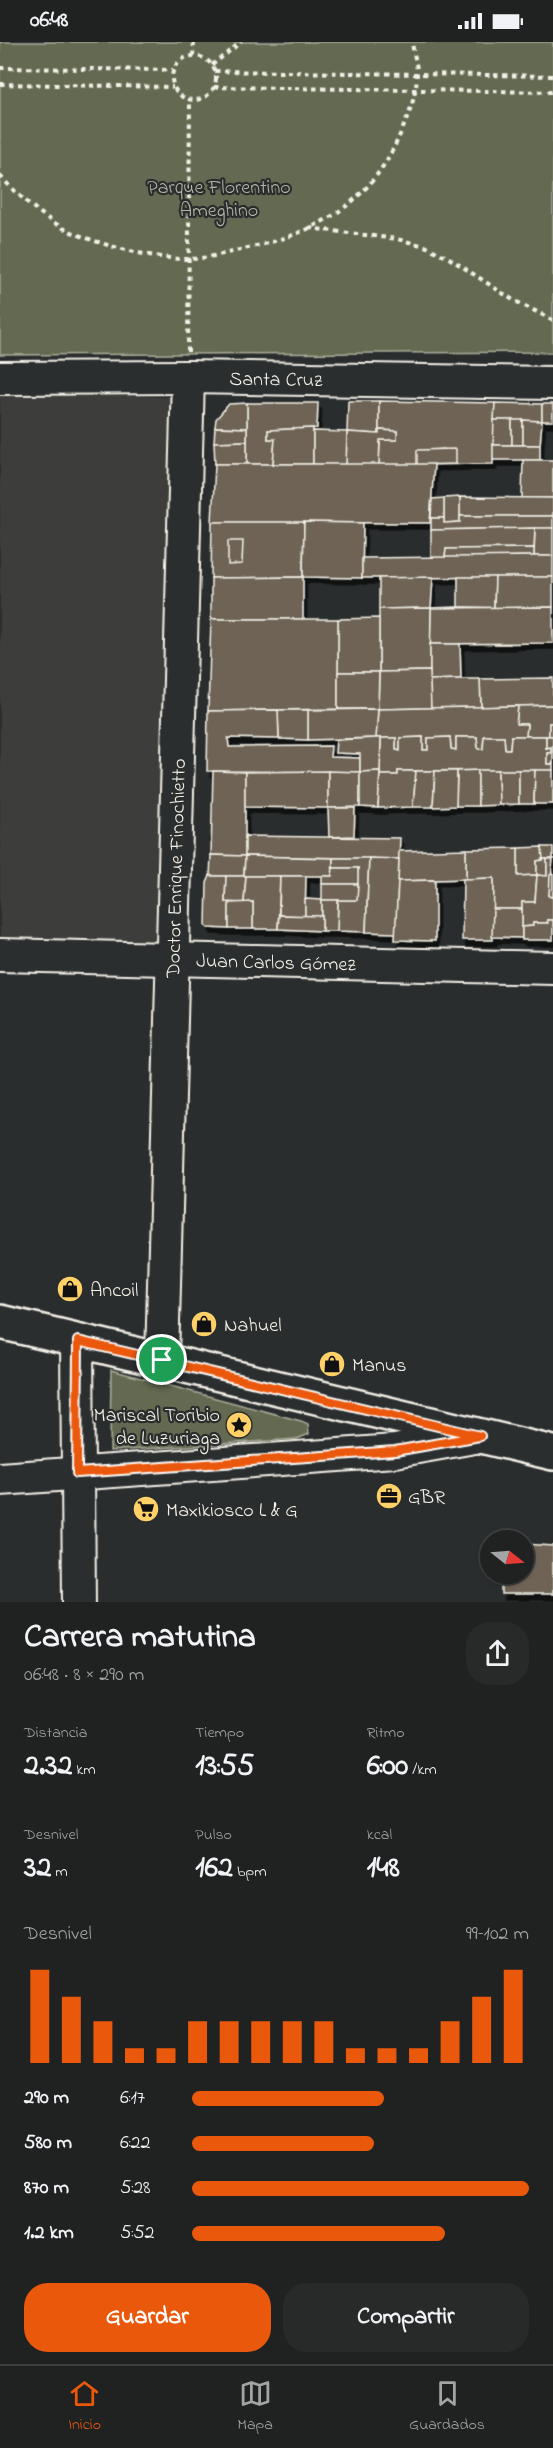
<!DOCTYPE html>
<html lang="es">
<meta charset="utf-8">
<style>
body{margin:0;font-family:"Indie Flower",sans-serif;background:#282a2a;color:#f1f3f6;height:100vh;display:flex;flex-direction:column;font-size:22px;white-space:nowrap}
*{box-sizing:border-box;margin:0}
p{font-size:20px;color:#a2a4a5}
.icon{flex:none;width:33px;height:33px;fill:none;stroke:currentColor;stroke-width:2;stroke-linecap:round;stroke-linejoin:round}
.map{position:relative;height:1560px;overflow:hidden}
.sheet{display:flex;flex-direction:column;background:#202222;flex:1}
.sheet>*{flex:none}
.needle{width:39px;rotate:107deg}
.fabs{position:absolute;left:480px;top:1488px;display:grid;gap:12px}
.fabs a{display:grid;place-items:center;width:54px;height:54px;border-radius:50%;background:#202222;box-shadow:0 2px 4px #0004,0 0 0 2px #3d3f40;font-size:30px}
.pin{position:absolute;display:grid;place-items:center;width:51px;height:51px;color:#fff;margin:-26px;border:3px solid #fff;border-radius:50%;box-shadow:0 2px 6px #0007}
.round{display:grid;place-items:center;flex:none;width:63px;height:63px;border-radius:24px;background:#282a2a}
.head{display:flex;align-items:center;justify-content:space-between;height:102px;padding:0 24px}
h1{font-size:33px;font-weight:800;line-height:45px}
.figures{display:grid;grid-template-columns:repeat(3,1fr);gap:9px;height:102px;padding:6px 24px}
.figures div{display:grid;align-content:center}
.figures b{font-size:30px;font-weight:800}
.figures small{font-size:16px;font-weight:400}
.figures p{font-size:16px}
.chart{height:168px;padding:12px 24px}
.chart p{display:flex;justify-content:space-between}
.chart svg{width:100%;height:108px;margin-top:6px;stroke:#ea580c;stroke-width:6}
.cta{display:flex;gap:12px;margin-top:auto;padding:12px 24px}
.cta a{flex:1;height:69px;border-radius:24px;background:#ea580c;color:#fff;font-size:24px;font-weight:800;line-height:69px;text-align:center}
.cta a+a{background:#282a2a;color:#f1f3f6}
ul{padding:0 24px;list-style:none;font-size:20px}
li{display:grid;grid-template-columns:96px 72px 1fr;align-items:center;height:45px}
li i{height:15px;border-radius:8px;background:#ea580c}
.status{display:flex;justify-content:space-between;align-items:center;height:42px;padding:0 30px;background:#202222;direction:ltr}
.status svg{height:16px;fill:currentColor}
.menu{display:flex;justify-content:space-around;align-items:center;height:84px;border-top:2px solid #3d3f40;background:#202222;font-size:16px;color:#a2a4a5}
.menu a{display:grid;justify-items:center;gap:3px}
.menu .active{color:#ea580c}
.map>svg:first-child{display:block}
.built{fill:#3e3e3a}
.green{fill:#636b51;stroke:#acae9c;stroke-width:1.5}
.building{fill:#6e6455;stroke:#f4f1e8;stroke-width:1.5;filter:url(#shadow)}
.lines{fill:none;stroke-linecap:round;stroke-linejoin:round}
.minor-casing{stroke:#f4f1e8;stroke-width:36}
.major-casing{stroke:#f4f1e8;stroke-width:38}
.path{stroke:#f4f1e8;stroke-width:4;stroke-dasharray:4.5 4.5;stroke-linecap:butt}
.minor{stroke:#2a2d2e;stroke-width:32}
.major{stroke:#2a2d2e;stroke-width:33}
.route-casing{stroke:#fff;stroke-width:12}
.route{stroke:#ea580c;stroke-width:8}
.labels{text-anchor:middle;stroke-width:4.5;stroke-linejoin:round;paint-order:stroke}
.park-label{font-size:20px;fill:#b3b5a4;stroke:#2a2d2e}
.street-label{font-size:20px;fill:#f4f1e8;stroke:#2a2d2e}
.poi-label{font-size:20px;fill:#f4f1e8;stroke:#2a2d2e;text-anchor:start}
</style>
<div class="status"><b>06:48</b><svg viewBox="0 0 49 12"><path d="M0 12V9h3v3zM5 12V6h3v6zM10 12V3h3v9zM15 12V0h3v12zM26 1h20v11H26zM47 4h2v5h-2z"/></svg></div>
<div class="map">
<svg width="553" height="1560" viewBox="0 0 553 1560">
<defs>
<filter id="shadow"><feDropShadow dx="3.5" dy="6" stdDeviation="0" flood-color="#0009"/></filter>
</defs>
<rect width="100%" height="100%" fill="#2a2d2e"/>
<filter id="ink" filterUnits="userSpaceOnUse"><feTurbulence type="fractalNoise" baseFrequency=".0167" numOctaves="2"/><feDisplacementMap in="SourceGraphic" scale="12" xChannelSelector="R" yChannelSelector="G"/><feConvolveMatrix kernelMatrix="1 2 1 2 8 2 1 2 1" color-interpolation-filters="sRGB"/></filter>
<g filter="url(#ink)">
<!-- built -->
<polygon class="built" points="0,349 184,356 165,909 0,906"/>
<!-- green -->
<g class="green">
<polygon points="0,0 553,0 553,310 0,313"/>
<polygon points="111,1328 301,1379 308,1382 309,1392 297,1397 110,1409"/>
</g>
<!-- building -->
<g class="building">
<polygon points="348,359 379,359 379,392 347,390"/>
<polygon points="379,359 495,361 493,422 379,423 380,398 397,398 397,389 379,388"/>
<polygon points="247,361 318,361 317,386 268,388 268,397 275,397 273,422 247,422"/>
<polygon points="247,361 247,386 215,385 216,377 229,362"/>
<polygon points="495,361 542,362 542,379 494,378"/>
<rect x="542" y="362" width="11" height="17"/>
<polygon points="494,378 512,378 512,403 493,403"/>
<rect x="512" y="378" width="11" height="25"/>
<polygon points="523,378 542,379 540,403 523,403"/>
<polygon points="215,385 247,386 247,399 214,400"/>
<polygon points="313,386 313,422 273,422 275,397 268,397 268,388"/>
<polygon points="379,388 397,389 397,398 380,398 379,423 346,423 347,390 379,392"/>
<polygon points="313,389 347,390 346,423 313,422"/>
<polygon points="247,399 247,422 215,422 214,400"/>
<rect x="493" y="403" width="47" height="15"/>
<polygon points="444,407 444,422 430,422 430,408"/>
<polygon points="456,407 456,422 417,423 417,408"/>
<polygon points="523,418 553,418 553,456 522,456"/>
<polygon points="215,422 434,422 430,481 212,480"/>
<polygon points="460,455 553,456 553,474 460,474"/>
<polygon points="460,455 460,480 444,481 444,456"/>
<polygon points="444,456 444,476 431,476 432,457"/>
<polygon points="460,474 553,474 553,486 431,488 431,476 444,476 444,481 460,480"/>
<polygon points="212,480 304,480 303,535 211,536"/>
<polygon points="304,480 363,481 362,536 303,535"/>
<polygon points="535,486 553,486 553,514 534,514"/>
<polygon points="535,486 534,506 446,507 445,516 431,516 431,488"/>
<polygon points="228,499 243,499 242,522 228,523"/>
<polygon points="534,506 534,514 445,516 446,507"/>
<polygon points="534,514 553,514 553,535 362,536 362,516"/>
<polygon points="303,535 303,577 211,577 211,536"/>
<polygon points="433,535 431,566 379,567 379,536"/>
<polygon points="458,535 495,535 494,566 458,565"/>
<polygon points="495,535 553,535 553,565 494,566"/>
<polygon points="458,565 511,566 510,602 494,602 494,586 431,585 431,566"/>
<polygon points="553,565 553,601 430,602 431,566"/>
<polygon points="431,566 430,629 379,630 379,567"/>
<polygon points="379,576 379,630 338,630 338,577"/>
<polygon points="211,577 338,577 338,667 208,669"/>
<polygon points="430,602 460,602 461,637 430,638"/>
<polygon points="430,629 431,666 378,667 379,630"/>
<polygon points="338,630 379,630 378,667 338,667"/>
<polygon points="553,636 553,663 481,665 480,637"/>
<polygon points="461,637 480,637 481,665 431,666 430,638"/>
<polygon points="553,663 553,681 549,681 549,694 526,694 527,682 516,682 518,664"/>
<polygon points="518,664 516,682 527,682 526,694 511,694 510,707 505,707 504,694 484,694 483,707 478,707 477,695 456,695 456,708 451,707 450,695 428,696 428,708 423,708 423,695 400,696 400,709 396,708 396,696 376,696 378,667"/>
<polygon points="378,667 376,696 308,698 308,668"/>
<polygon points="278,668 308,668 308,698 279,697"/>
<polygon points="278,668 279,697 228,696 229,705 331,704 330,715 360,716 360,730 207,729 208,669"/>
<rect x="549" y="681" width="4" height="13"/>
<polygon points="484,694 504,694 505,707 510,707 511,694 546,694 546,706 551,705 551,711 547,711 547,722 553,722 553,728 398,729 398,733 380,733 381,696 396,696 396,708 400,709 400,696 423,695 423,708 428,708 428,696 450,695 451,707 456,708 456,695 477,695 478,707 483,707"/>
<polygon points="546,694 553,694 553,722 547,722 547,711 551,711 551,705 546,706"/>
<polygon points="376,696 381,696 380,729 360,730 360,712 335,711 336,698"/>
<polygon points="478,728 478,764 456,764 457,729"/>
<polygon points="478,728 498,728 499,763 478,764"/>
<polygon points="498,728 519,728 519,762 499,763"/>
<polygon points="519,728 535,728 534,762 519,762"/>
<polygon points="535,728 553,728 553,762 534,762"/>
<polygon points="213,729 245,730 245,814 211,813"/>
<polygon points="328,729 328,766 245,765 245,730"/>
<polygon points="328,729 360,730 360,765 328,766"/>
<polygon points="380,729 378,766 360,765 360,730"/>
<polygon points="398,729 416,729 413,765 378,766 380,733 398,733"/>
<polygon points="416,729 435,729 433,765 413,765"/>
<polygon points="435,729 457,729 456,764 433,765"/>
<polygon points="328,766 355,766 354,794 329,795"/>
<polygon points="245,794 400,796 399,817 245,814"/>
<rect x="542" y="805" width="11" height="12"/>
<polygon points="542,805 543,818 537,819 537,833 518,834 518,806"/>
<polygon points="518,806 518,834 537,833 535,860 522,860 522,867 493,867 494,836 466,837 466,807"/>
<polygon points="466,807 466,837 398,839 399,809"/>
<polygon points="211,813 245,814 244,834 210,834"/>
<polygon points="245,814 333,816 332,834 244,834"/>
<polygon points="333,816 369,816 366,890 337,889 338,858 357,858 358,826 333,826"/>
<polygon points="369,816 399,817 396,891 366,890"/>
<polygon points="542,817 547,817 547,834 537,833 537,819 543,818"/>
<polygon points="547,817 553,817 549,854 553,855 553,878 547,878 548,881 533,881 533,884 522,885 522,860 535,860 537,833 547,834"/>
<polygon points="333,826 358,826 358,842 322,842 322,834 332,834"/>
<polygon points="553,832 553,855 549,854 550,833"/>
<polygon points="210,834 226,834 225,860 229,860 229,887 208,886 206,884 207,841"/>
<polygon points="226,834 246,834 244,861 225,860"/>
<polygon points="246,834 280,834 278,887 253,887 253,860 244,861"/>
<polygon points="280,834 306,834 305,874 279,873"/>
<polygon points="494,836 493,898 462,898 463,837"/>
<polygon points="435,838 435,899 395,898 398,839"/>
<polygon points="322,842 358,842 357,858 322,858"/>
<polygon points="305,857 322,858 322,874 305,874"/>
<polygon points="322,858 338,858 337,889 322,889"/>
<polygon points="253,860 253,887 229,887 229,861"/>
<polygon points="493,867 522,867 522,896 492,895"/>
<polygon points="279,873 322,874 322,889 278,887"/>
<polygon points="547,878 553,878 553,898 522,898 522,885 533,884 533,881 548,881"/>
<polygon points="524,1502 553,1504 553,1552 501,1552 501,1532 524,1532"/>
</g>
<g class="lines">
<defs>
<g id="minor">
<path id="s1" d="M0,336L188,335L553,341"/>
<path id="s2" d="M0,913L553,926"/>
<polyline points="77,1299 79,1560"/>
<path id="s3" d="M162,1318L188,335"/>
<polyline points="0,1437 395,1409 480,1394"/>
</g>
<polyline id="major" points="0,1280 553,1411"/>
</defs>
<!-- minor casing -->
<use href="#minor" class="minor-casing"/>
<!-- major casing -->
<use href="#major" class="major-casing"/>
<!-- path -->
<g class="path">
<circle cx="194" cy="36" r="22"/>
<polyline points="193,14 194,0"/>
<polyline points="212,23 241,0"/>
<polyline points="0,26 173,28"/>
<polyline points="215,29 553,34"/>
<polyline points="0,42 173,45"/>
<polyline points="214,45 553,50"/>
<path d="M0,134C18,153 40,173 63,186C96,202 145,215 181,217C203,218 227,211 248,206C322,189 372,160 402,88C410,71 417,50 417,31C417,21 413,10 412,0"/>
<polyline points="309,186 397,197 425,204 449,216 513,258 553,278"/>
<polyline points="188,310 190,58"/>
</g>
<!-- minor -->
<use href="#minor" class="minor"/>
<!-- major -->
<use href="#major" class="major"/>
</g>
</g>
<g class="lines" filter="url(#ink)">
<defs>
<polygon id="route" points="78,1299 480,1394 395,1409 77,1431"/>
</defs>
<!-- route casing -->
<use href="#route" class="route-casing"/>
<!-- route -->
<use href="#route" class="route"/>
</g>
<!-- icons -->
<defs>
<symbol id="shop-disc" viewBox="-11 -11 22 22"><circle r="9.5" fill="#ffd166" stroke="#2a2d2e"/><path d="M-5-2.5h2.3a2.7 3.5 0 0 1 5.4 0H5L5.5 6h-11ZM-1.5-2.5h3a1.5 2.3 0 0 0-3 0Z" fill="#111"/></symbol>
<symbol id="sight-disc" viewBox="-11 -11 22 22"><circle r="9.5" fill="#ffd166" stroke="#2a2d2e"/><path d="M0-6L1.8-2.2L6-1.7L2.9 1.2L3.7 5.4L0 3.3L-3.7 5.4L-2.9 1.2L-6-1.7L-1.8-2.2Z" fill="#111"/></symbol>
<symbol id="office-disc" viewBox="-11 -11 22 22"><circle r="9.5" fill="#ffd166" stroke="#2a2d2e"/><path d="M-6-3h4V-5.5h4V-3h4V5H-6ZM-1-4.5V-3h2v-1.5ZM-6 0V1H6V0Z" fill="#111"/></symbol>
<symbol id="supermarket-disc" viewBox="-11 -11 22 22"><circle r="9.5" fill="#ffd166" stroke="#2a2d2e"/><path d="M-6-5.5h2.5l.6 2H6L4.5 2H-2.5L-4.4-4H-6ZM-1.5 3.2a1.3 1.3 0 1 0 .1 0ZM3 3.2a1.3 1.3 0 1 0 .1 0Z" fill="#111"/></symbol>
</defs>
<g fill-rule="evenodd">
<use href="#shop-disc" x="55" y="1232" width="30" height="30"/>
<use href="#shop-disc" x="189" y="1267" width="30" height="30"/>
<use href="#shop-disc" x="317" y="1307" width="30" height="30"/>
<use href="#sight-disc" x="224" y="1368" width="30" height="30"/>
<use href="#office-disc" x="374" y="1439" width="30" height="30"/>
<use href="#supermarket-disc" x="131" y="1452" width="30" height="30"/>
</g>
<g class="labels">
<!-- park labels -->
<g class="park-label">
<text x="219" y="151">Parque Florentino<tspan x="219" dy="23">Ameghino</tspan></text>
</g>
<!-- street labels -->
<g class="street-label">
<text dy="7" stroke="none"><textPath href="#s1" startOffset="276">Santa Cruz</textPath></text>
<text dy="7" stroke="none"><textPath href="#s3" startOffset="492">Doctor Enrique Finochietto</textPath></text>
<text dy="7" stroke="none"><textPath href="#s2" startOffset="276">Juan Carlos Gómez</textPath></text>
</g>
<!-- poi labels -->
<g class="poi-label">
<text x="90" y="1254">Ancoil</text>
<text x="224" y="1289">Nahuel</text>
<text x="352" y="1329">Manus</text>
<text x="220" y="1379" text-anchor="end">Mariscal Toribio<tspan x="220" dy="23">de Luzuriaga</tspan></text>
<text x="408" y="1461">GBR</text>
<text x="166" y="1474">Maxikiosco L &amp; G</text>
</g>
</g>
</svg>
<div class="fabs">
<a><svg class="needle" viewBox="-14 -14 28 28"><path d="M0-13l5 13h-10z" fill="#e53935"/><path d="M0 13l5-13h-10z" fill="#a2a4a5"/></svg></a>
</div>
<div class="pin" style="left:162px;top:1318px;background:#1e9e55"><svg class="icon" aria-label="arrive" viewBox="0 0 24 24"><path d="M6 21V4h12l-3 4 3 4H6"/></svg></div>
</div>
<section class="sheet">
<div class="head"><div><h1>Carrera matutina</h1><p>06:48 · 8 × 290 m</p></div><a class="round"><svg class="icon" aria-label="share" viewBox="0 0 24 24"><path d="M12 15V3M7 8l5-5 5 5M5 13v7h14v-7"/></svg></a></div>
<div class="figures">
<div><p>Distancia</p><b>2.32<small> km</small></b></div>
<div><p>Tiempo</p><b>13:55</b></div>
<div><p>Ritmo</p><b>6:00<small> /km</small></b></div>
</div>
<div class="figures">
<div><p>Desnivel</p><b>32<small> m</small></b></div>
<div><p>Pulso</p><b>162<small> bpm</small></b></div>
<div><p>kcal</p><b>148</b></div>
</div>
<div class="chart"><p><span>Desnivel</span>99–102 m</p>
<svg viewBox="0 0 160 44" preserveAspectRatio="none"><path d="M5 44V6M15 44V17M25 44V27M35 44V38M45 44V38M55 44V27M65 44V27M75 44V27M85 44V27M95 44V27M105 44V38M115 44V38M125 44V38M135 44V27M145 44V17M155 44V6"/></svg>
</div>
<ul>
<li><b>290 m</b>6:17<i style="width:57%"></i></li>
<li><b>580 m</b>6:22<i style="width:54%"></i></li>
<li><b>870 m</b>5:28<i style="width:100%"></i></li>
<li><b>1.2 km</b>5:52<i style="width:75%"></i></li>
</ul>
<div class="cta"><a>Guardar</a><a>Compartir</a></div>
</section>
<nav class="menu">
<a class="active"><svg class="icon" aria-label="home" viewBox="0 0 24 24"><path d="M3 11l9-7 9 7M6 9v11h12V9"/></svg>Inicio</a>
<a><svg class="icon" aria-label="map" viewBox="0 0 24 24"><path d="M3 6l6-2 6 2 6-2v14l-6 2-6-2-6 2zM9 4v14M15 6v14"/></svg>Mapa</a>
<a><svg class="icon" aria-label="saved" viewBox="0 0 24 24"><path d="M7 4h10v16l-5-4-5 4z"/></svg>Guardados</a>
</nav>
